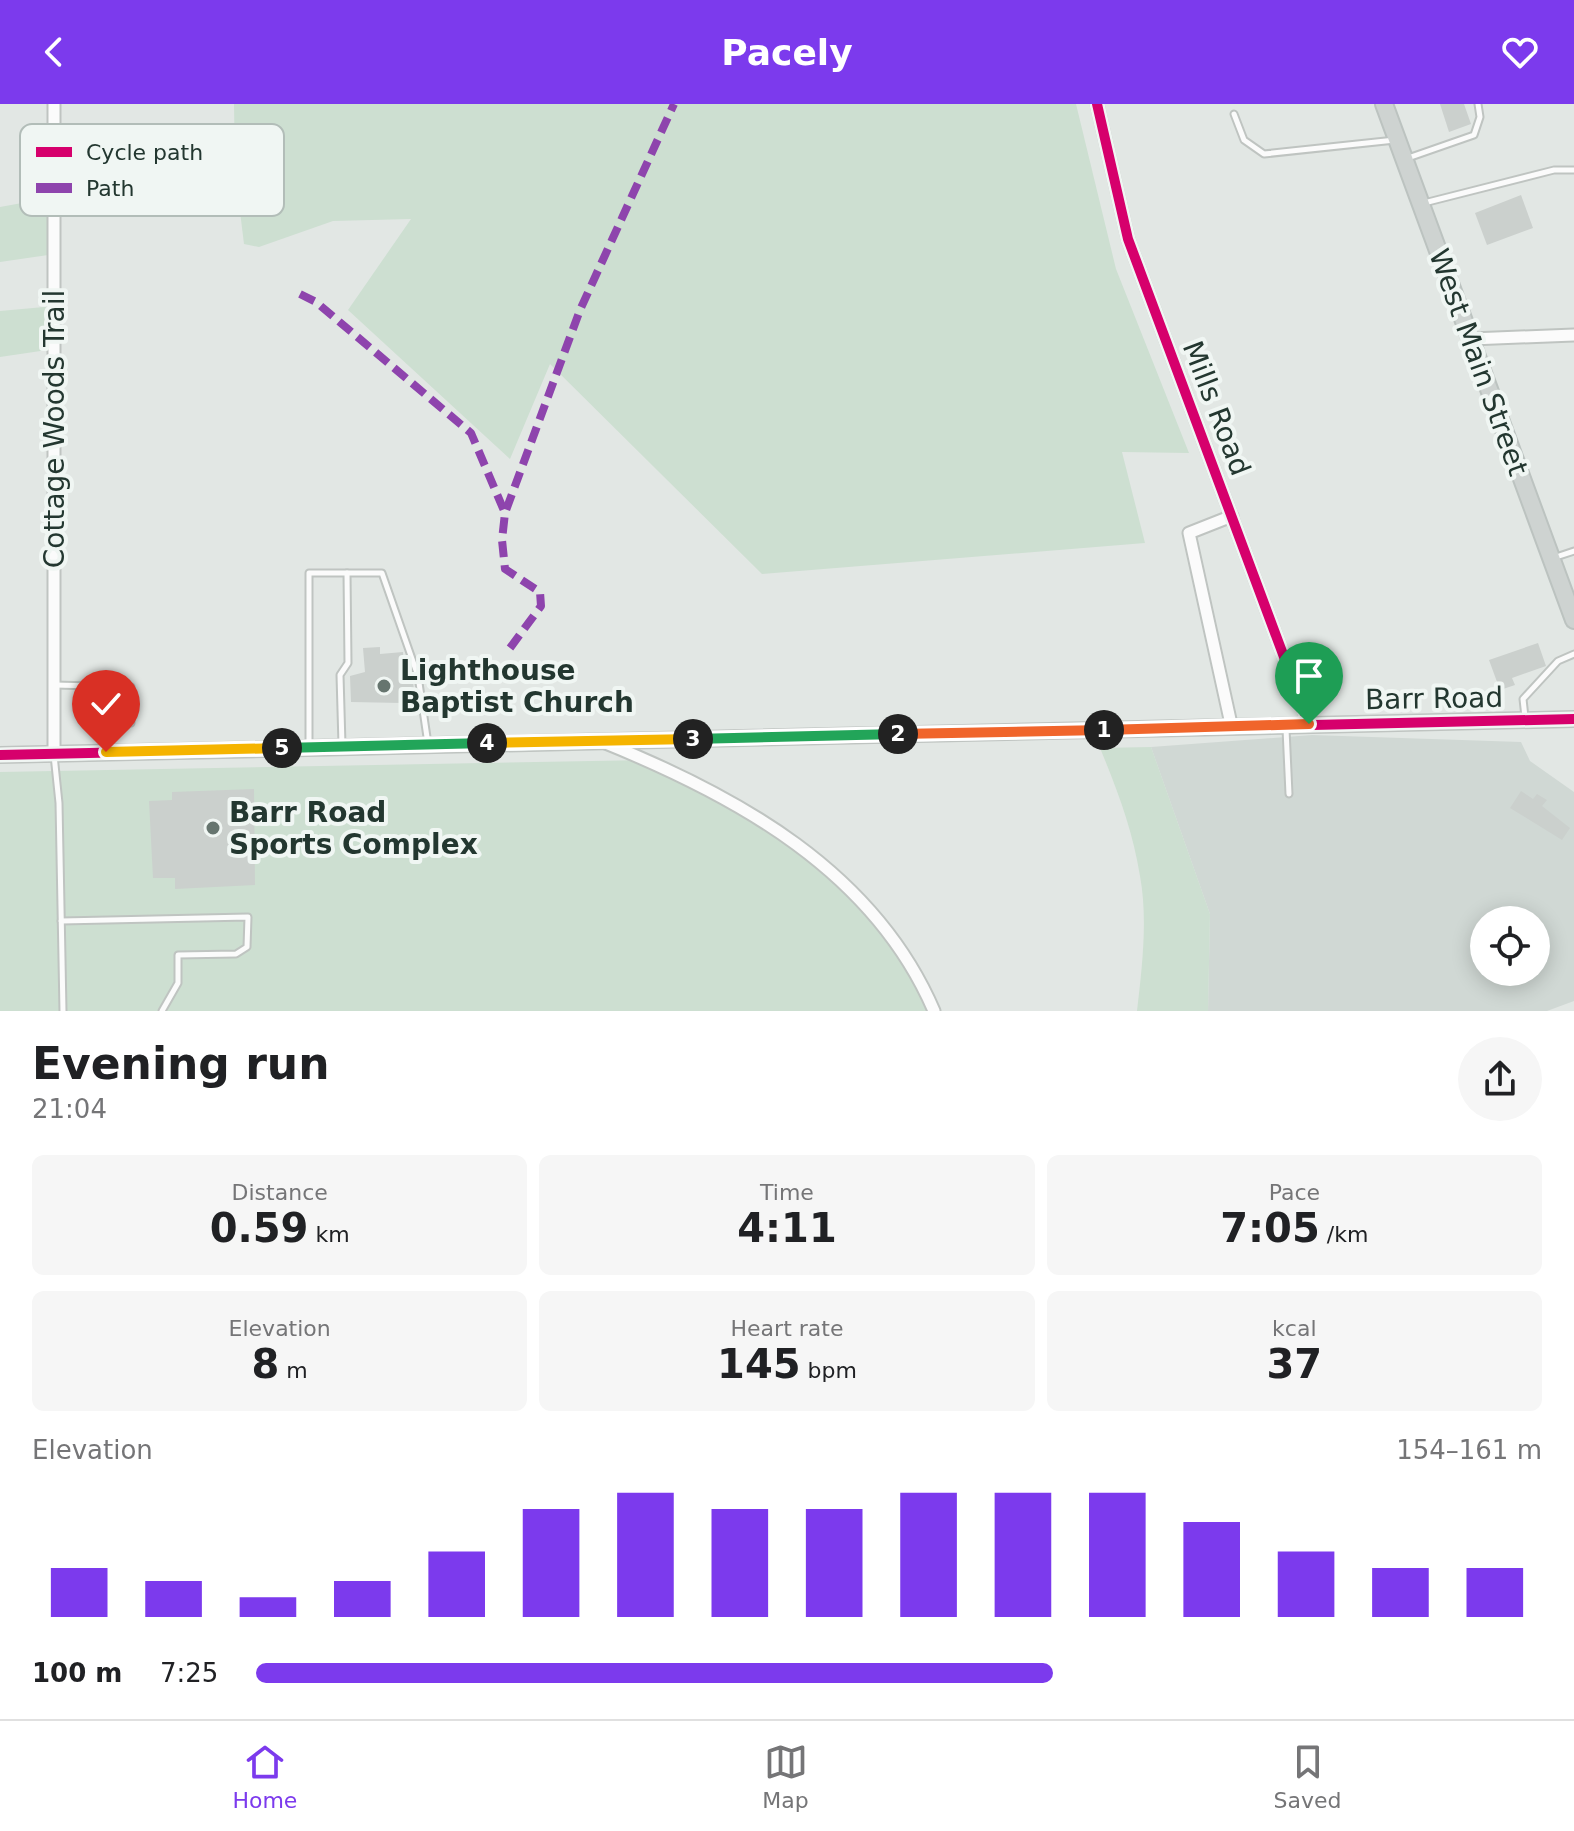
<!DOCTYPE html>
<meta charset="utf-8">
<style>
body{margin:0;font-family:"DejaVu Sans",sans-serif;background:#f6f6f6;color:#202124;height:100vh;display:flex;flex-direction:column;font-size:30px;white-space:nowrap}
*{box-sizing:border-box;margin:0}
p{font-size:26px;color:#757577}
.icon{flex:none;width:44px;height:44px;fill:none;stroke:currentColor;stroke-width:2;stroke-linecap:round;stroke-linejoin:round}
.map{position:relative;height:907px;overflow:hidden}
.side{display:flex;flex-direction:column;background:#fff;flex:1}
.side>*{flex:none}
.buttons{position:absolute;left:1470px;top:802px;display:grid;gap:16px}
.buttons a{display:grid;place-items:center;width:80px;height:80px;border-radius:50%;background:#fff;box-shadow:0 4px 20px #0003;font-size:40px}
.pin{position:absolute;display:grid;place-items:center;width:68px;height:68px;color:#fff;margin:-82px -34px;border-radius:50% 50% 50% 0;rotate:-45deg;box-shadow:0 0 8px #0007}
.pin .icon{rotate:45deg}
.km{position:absolute;width:40px;height:40px;margin:-20px;border-radius:50%;background:#222;color:#fff;font-size:22px;line-height:40px;text-align:center}
.round{display:grid;place-items:center;flex:none;width:84px;height:84px;border-radius:42px;background:#f6f6f6}
.overview{display:flex;align-items:center;justify-content:space-between;height:136px;padding:0 32px}
h1{font-size:44px;font-weight:600;line-height:60px}
.metrics{display:grid;grid-template-columns:repeat(3,1fr);gap:12px;height:136px;padding:8px 32px}
.metrics div{display:grid;align-content:center;border-radius:12px;background:#f6f6f6;text-align:center}
.metrics b{font-size:40px;font-weight:600}
.metrics small{font-size:22px;font-weight:400}
.metrics p{font-size:22px}
.chart{height:224px;padding:16px 32px}
.chart p{display:flex;justify-content:space-between}
.chart svg{width:100%;height:144px;margin-top:8px;stroke:#7c3aed;stroke-width:6}
ul{padding:0 32px;list-style:none;font-size:26px}
li{display:grid;grid-template-columns:128px 96px 1fr;align-items:center;height:60px}
li i{height:20px;border-radius:10px;background:#7c3aed}
header{display:flex;justify-content:space-between;align-items:center;height:104px;padding:0 32px;background:#7c3aed;color:#fff;font-size:36px;font-weight:600}
.tab-bar{display:flex;justify-content:space-around;align-items:center;height:112px;border-top:2px solid #e0e0e0;background:#fff;font-size:22px;color:#757577}
.tab-bar a{display:grid;justify-items:center;gap:4px}
.tab-bar .active{color:#7c3aed}
.map>svg:first-child{display:block}
.built{fill:#d0d8d4;fill-rule:evenodd}
.green{fill:#cddfd1}
.building{fill:#cbd0cd}
.lines{fill:none;stroke-linecap:round;stroke-linejoin:round}
.lane-casing{stroke:#bfc4c1;stroke-width:9}
.street-casing{stroke:#bfc4c1;stroke-width:15}
.secondary-casing{stroke:#bfc4c1;stroke-width:18}
.primary-casing{stroke:#bcc3c0;stroke-width:20}
.lane{stroke:#fbfbfb;stroke-width:5}
.street{stroke:#fbfbfb;stroke-width:11}
.secondary{stroke:#fbfbfb;stroke-width:14}
.primary{stroke:#ced3d1;stroke-width:16}
.quiet{stroke:#8e44ad;stroke-width:8;stroke-dasharray:16 8;stroke-linecap:butt}
.cycleway-casing{stroke:#f0f6f3;stroke-width:15}
.cycleway{stroke:#d6006c;stroke-width:10}
.split-1-casing{stroke:#fff;stroke-width:16}
.split-2-casing{stroke:#fff;stroke-width:16}
.split-3-casing{stroke:#fff;stroke-width:16}
.split-4-casing{stroke:#fff;stroke-width:16}
.split-5-casing{stroke:#fff;stroke-width:16}
.split-6-casing{stroke:#fff;stroke-width:16}
.split-1{stroke:#f0652b;stroke-width:10}
.split-2{stroke:#f0652b;stroke-width:10}
.split-3{stroke:#22a559;stroke-width:10}
.split-4{stroke:#f5b400;stroke-width:10}
.split-5{stroke:#22a559;stroke-width:10}
.split-6{stroke:#f5b400;stroke-width:10}
.poi-dot{fill:#66756f;stroke:#f0f6f3;stroke-width:3}
.labels{text-anchor:middle;stroke-width:8;stroke-linejoin:round;paint-order:stroke}
.street-label{font-size:28px;fill:#233730;stroke:#f0f6f3}
.poi-label{font-size:28px;font-weight:bold;fill:#233730;stroke:#f0f6f3;text-anchor:start}
.key{fill:#f0f6f3;stroke:#b2bdb8;stroke-width:2}
.key-label{font-size:22px;fill:#233730}
</style>
<header><svg class="icon" aria-label="back" viewBox="0 0 24 24"><path d="M15 5l-7 7 7 7"/></svg>Pacely<svg class="icon" aria-label="heart" viewBox="0 0 24 24"><path d="M12 20l-8-8c-3-5 5-10 8-4 3-6 11-1 8 4z"/></svg></header>
<div class="map">
<svg width="1574" height="907" viewBox="0 0 1574 907">
<rect width="100%" height="100%" fill="#e2e7e4"/>
<!-- built -->
<path class="built" d="M1312,631L1521,638L1530,657L1574,688V897L1547,907H1208L1210,810L1151,643ZM1484,816H1536V868H1484Z"/>
<!-- green -->
<g class="green">
<polygon points="234,0 1076,0 1116,165 1189,349 1122,348 1145,439 762,470 550,260 510,355 348,206 411,115 333,117 259,143 244,140 235,67"/>
<polygon points="55,93 55,150 0,158 0,103"/>
<polygon points="55,202 54,245 0,253 0,207"/>
<path d="M1151,643L1210,810L1208,907H1137C1142,864 1148,815 1140,772C1133,727 1117,685 1100,644Z"/>
<polygon points="648,656 761,715 864,799 934,907 0,907 0,668"/>
</g>
<!-- building -->
<g class="building">
<polygon points="1440,0 1464,0 1471,20 1449,28"/>
<polygon points="1521,91 1533,124 1487,141 1475,109"/>
<polygon points="1538,539 1546,562 1512,574 1515,581 1500,586 1489,556"/>
<polygon points="380,543 380,550 403,548 404,568 406,572 412,572 415,592 402,593 402,599 351,598 350,572 365,568 363,544"/>
<polygon points="254,685 255,781 175,785 175,774 153,774 149,697 172,696 172,688"/>
<polygon points="1521,687 1533,695 1537,690 1547,696 1542,702 1570,724 1562,736 1510,704"/>
</g>
<g class="lines">
<defs>
<g id="lane">
<polyline points="1234,10 1244,36 1264,50 1395,36"/>
<polyline points="1408,54 1474,31 1480,13 1478,0"/>
<polyline points="1424,99 1554,66 1574,66"/>
<polyline points="1556,453 1574,447"/>
<polyline points="55,581 131,583 131,619"/>
<polyline points="1525,613 1523,595 1558,557 1574,550"/>
<polyline points="1286,625 1289,690"/>
<polyline points="309,640 309,469 382,469 418,572 428,640"/>
<polyline points="342,641 340,571 348,559 347,469"/>
<polyline points="54,651 59,699 63,907"/>
<polyline points="61,817 248,813 247,843 236,850 178,851 178,879 162,907"/>
</g>
<g id="street">
<polyline points="1097,0 1128,135 1309,620"/>
<polyline points="1471,235 1574,231"/>
<polyline points="1231,620 1189,429 1232,412"/>
<path d="M603,638C737,692 874,767 934,907"/>
<polyline points="54,650 54,0"/>
</g>
<polyline id="secondary" points="0,651 1574,615"/>
<polyline id="primary" points="1384,0 1574,516"/>
</defs>
<!-- lane casing -->
<use href="#lane" class="lane-casing"/>
<!-- street casing -->
<use href="#street" class="street-casing"/>
<!-- secondary casing -->
<use href="#secondary" class="secondary-casing"/>
<!-- primary casing -->
<use href="#primary" class="primary-casing"/>
<!-- lane -->
<use href="#lane" class="lane"/>
<!-- street -->
<use href="#street" class="street"/>
<!-- secondary -->
<use href="#secondary" class="secondary"/>
<!-- primary -->
<use href="#primary" class="primary"/>
<!-- quiet -->
<g class="quiet">
<polyline points="300,190 316,198 471,329 505,409"/>
<polyline points="510,544 541,502 540,488 505,465 502,436 505,409 580,206 674,0"/>
</g>
<defs>
<g id="cycleway">
<polyline points="1097,0 1128,135 1309,620"/>
<polyline points="0,651 1574,615"/>
</g>
</defs>
<!-- cycleway casing -->
<use href="#cycleway" class="cycleway-casing"/>
<!-- cycleway -->
<use href="#cycleway" class="cycleway"/>
</g>
<g class="lines">
<defs>
<polyline id="split-1" points="1104,626 1309,620"/>
<polyline id="split-2" points="898,630 1104,626"/>
<polyline id="split-3" points="693,635 898,630"/>
<polyline id="split-4" points="487,639 693,635"/>
<polyline id="split-5" points="282,644 487,639"/>
<polyline id="split-6" points="106,648 282,644"/>
</defs>
<!-- split-1 casing -->
<use href="#split-1" class="split-1-casing"/>
<!-- split-2 casing -->
<use href="#split-2" class="split-2-casing"/>
<!-- split-3 casing -->
<use href="#split-3" class="split-3-casing"/>
<!-- split-4 casing -->
<use href="#split-4" class="split-4-casing"/>
<!-- split-5 casing -->
<use href="#split-5" class="split-5-casing"/>
<!-- split-6 casing -->
<use href="#split-6" class="split-6-casing"/>
<!-- split-1 -->
<use href="#split-1" class="split-1"/>
<!-- split-2 -->
<use href="#split-2" class="split-2"/>
<!-- split-3 -->
<use href="#split-3" class="split-3"/>
<!-- split-4 -->
<use href="#split-4" class="split-4"/>
<!-- split-5 -->
<use href="#split-5" class="split-5"/>
<!-- split-6 -->
<use href="#split-6" class="split-6"/>
</g>
<!-- markers -->
<g class="poi-dot">
<circle cx="384" cy="582" r="8"/>
<circle cx="213" cy="724" r="8"/>
</g>
<g class="labels">
<!-- street labels -->
<g class="street-label">
<text transform="translate(1479 258) rotate(70)" y="10">West Main Street</text>
<text transform="translate(1217 304) rotate(69)" y="10">Mills Road</text>
<text transform="translate(54 325) rotate(-90)" y="10">Cottage Woods Trail</text>
<text transform="translate(1434 594) rotate(-1)" y="10">Barr Road</text>
</g>
<!-- poi labels -->
<g class="poi-label">
<text x="400" y="576">Lighthouse<tspan x="400" dy="32">Baptist Church</tspan></text>
<text x="229" y="718">Barr Road<tspan x="229" dy="32">Sports Complex</tspan></text>
</g>
</g>
<!-- legend -->
<rect x="20" y="20" width="264" height="92" rx="12" class="key"/>
<rect x="36" y="43" width="36" height="10" fill="#d6006c"/>
<rect x="36" y="79" width="36" height="10" fill="#8e44ad"/>
<g class="key-label">
<text x="86" y="56">Cycle path</text>
<text x="86" y="92">Path</text>
</g>
</svg>
<div class="buttons">
<a><svg class="icon" aria-label="locate" viewBox="0 0 24 24"><circle cx="12" cy="12" r="6"/><path d="M12 2v4M12 18v4M2 12h4M18 12h4"/></svg></a>
</div>
<div class="pin" style="left:1309px;top:620px;background:#1e9e55"><svg class="icon" aria-label="arrive" viewBox="0 0 24 24"><path d="M6 21V4h12l-3 4 3 4H6"/></svg></div>
<div class="pin" style="left:106px;top:648px;background:#d93025"><svg class="icon" aria-label="check" viewBox="0 0 24 24"><path d="M5 12l5 5 9-10"/></svg></div>
<b class="km" style="left:1104px;top:626px">1</b>
<b class="km" style="left:898px;top:630px">2</b>
<b class="km" style="left:693px;top:635px">3</b>
<b class="km" style="left:487px;top:639px">4</b>
<b class="km" style="left:282px;top:644px">5</b>
</div>
<section class="side">
<div class="overview"><div><h1>Evening run</h1><p>21:04</p></div><a class="round"><svg class="icon" aria-label="share" viewBox="0 0 24 24"><path d="M12 15V3M7 8l5-5 5 5M5 13v7h14v-7"/></svg></a></div>
<div class="metrics">
<div><p>Distance</p><b>0.59<small> km</small></b></div>
<div><p>Time</p><b>4:11</b></div>
<div><p>Pace</p><b>7:05<small> /km</small></b></div>
</div>
<div class="metrics">
<div><p>Elevation</p><b>8<small> m</small></b></div>
<div><p>Heart rate</p><b>145<small> bpm</small></b></div>
<div><p>kcal</p><b>37</b></div>
</div>
<div class="chart"><p><span>Elevation</span>154–161 m</p>
<svg viewBox="0 0 160 44" preserveAspectRatio="none"><path d="M5 44V29M15 44V33M25 44V38M35 44V33M45 44V24M55 44V11M65 44V6M75 44V11M85 44V11M95 44V6M105 44V6M115 44V6M125 44V15M135 44V24M145 44V29M155 44V29"/></svg>
</div>
<ul>
<li><b>100 m</b>7:25<i style="width:62%"></i></li>
</ul>
</section>
<nav class="tab-bar">
<a class="active"><svg class="icon" aria-label="home" viewBox="0 0 24 24"><path d="M3 11l9-7 9 7M6 9v11h12V9"/></svg>Home</a>
<a><svg class="icon" aria-label="map" viewBox="0 0 24 24"><path d="M3 6l6-2 6 2 6-2v14l-6 2-6-2-6 2zM9 4v14M15 6v14"/></svg>Map</a>
<a><svg class="icon" aria-label="saved" viewBox="0 0 24 24"><path d="M7 4h10v16l-5-4-5 4z"/></svg>Saved</a>
</nav>
